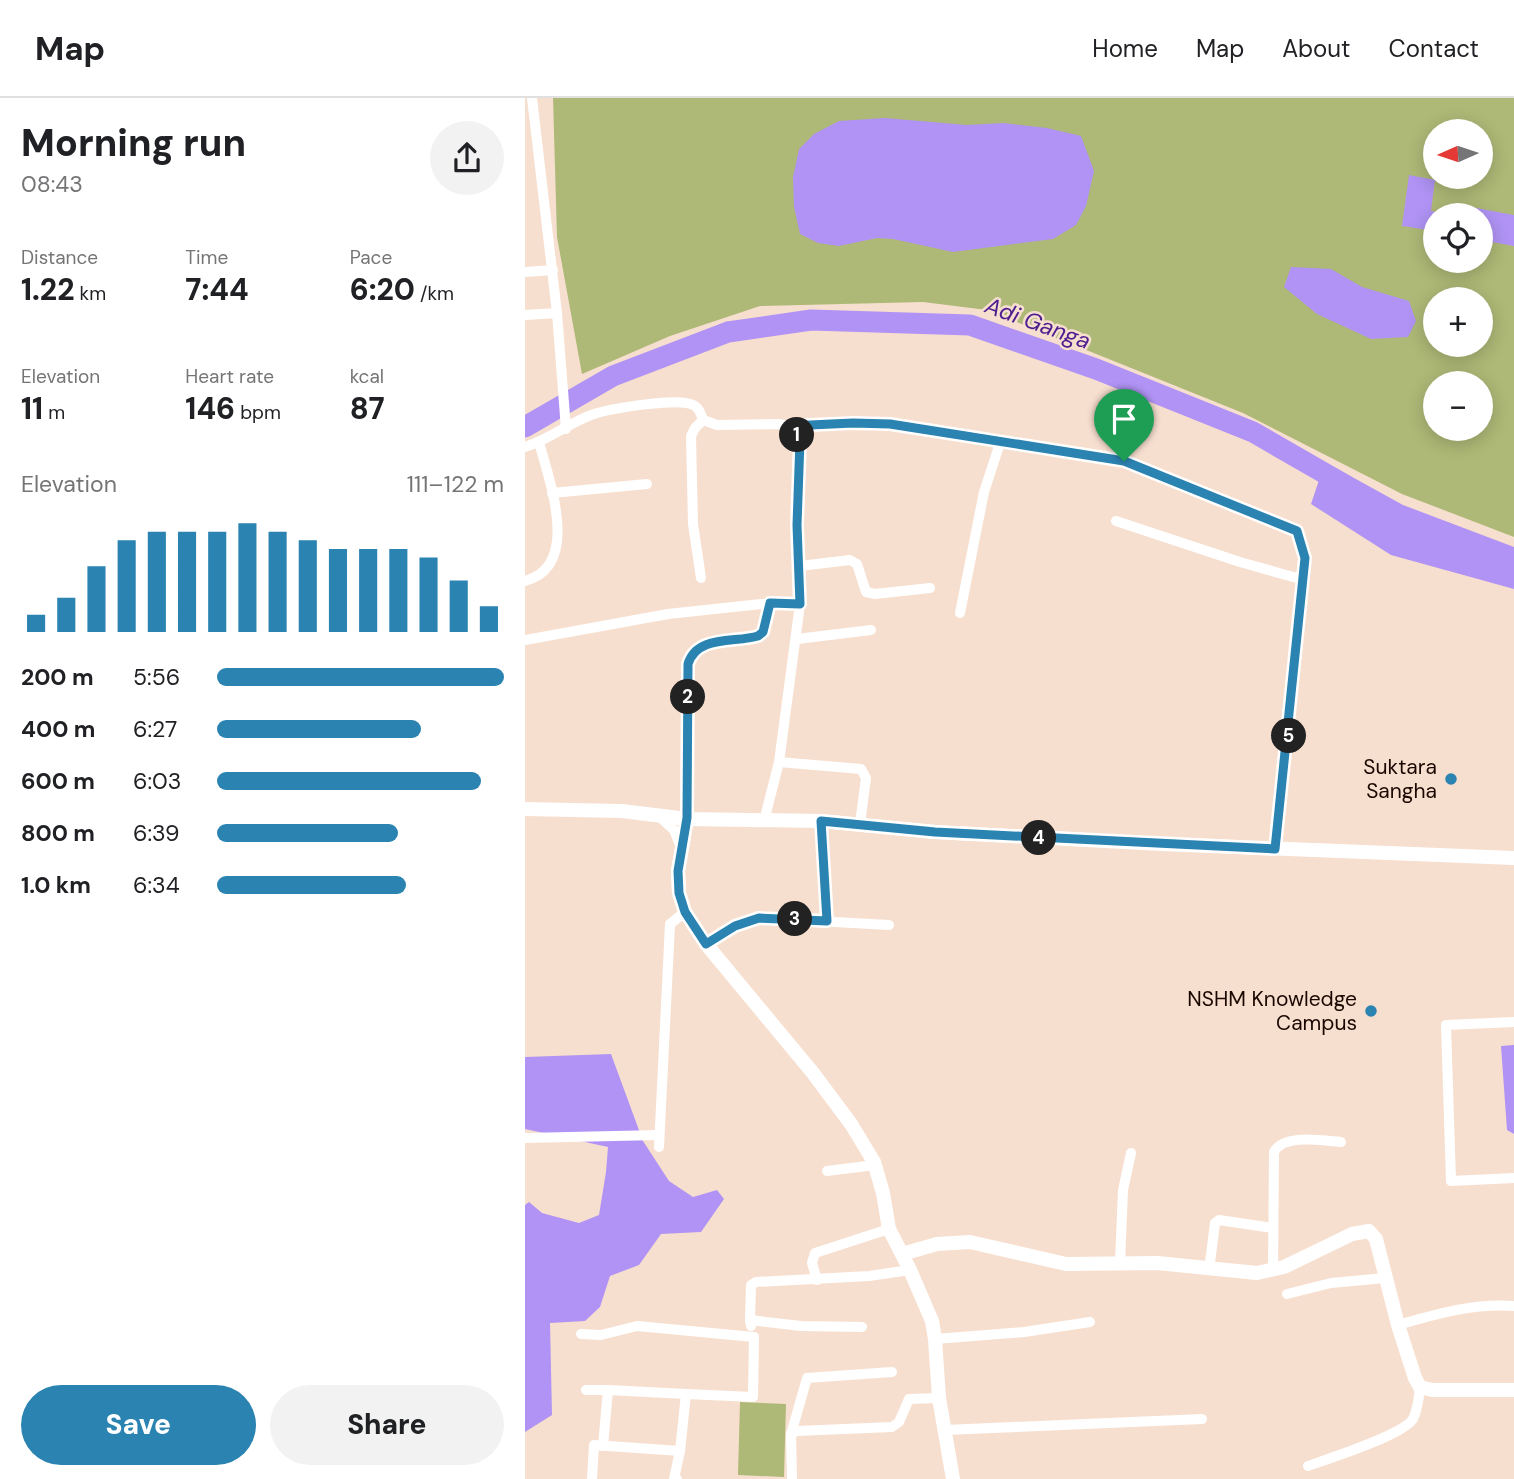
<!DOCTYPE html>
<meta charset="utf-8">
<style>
body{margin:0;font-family:"DM Sans",sans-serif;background:#f2f2f2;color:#202124;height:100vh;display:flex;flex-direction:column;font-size:26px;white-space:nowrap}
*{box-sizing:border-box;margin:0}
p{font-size:23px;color:#757577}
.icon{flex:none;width:38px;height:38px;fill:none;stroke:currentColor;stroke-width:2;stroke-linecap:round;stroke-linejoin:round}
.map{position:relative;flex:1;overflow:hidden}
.sheet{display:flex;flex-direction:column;background:#fff;width:525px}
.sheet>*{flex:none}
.needle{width:46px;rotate:267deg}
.fabs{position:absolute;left:898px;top:21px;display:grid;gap:14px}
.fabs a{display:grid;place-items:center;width:70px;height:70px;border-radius:50%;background:#fff;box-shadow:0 4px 18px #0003;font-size:35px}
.pin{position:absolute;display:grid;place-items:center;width:60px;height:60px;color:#fff;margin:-72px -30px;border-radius:50% 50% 50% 0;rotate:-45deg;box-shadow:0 0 7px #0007}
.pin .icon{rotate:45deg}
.km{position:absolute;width:35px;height:35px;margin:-18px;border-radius:50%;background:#222;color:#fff;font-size:19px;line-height:35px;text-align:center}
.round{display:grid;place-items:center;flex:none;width:74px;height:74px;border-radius:37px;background:#f2f2f2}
.headline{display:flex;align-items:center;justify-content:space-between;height:119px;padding:0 21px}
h1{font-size:38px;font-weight:800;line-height:52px}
.metrics{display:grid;grid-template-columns:repeat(3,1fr);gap:10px;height:119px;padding:7px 21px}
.metrics div{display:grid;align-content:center}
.metrics b{font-size:30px;font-weight:800}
.metrics small{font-size:19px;font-weight:400}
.metrics p{font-size:19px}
.chart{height:196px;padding:14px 21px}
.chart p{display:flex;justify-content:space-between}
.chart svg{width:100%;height:126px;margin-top:7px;stroke:#2b83b1;stroke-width:6}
.button{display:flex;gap:14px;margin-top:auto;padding:14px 21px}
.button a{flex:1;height:80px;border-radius:42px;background:#2b83b1;color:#fff;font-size:28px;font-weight:800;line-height:80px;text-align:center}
.button a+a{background:#f2f2f2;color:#202124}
ul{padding:0 21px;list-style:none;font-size:23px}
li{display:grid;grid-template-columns:112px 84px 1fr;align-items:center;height:52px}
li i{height:18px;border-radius:9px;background:#2b83b1}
header{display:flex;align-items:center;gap:42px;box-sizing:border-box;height:98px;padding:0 35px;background:#fff;border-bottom:2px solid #e0e0e0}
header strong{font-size:33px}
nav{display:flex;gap:38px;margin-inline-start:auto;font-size:24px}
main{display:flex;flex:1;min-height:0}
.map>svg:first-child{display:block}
.green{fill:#aeb977;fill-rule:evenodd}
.water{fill:#b093f4}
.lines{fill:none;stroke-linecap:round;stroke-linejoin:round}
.river{stroke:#b093f4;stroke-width:21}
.street{stroke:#fff;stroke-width:10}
.secondary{stroke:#fff;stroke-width:14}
.route-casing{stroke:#fff;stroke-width:14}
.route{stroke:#2b83b1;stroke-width:9}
.poi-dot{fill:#2b83b1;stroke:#f7dfcf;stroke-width:2.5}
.labels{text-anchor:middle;stroke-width:5;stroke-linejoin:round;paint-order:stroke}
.poi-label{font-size:21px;fill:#1a0700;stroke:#f7dfcf;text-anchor:end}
.water-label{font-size:23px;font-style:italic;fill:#4d1e8e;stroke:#f7dfcf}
</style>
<header>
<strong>Map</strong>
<nav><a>Home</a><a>Map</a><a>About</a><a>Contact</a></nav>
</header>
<main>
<section class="sheet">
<div class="headline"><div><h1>Morning run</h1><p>08:43</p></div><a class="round"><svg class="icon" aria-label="share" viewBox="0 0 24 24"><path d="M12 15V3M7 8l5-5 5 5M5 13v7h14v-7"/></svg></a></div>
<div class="metrics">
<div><p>Distance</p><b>1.22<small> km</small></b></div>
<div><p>Time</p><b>7:44</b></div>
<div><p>Pace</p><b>6:20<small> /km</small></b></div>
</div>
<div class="metrics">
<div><p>Elevation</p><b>11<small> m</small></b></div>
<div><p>Heart rate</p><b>146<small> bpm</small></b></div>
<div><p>kcal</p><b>87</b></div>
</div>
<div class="chart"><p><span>Elevation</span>111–122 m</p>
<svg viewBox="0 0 160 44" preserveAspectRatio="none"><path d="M5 44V38M15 44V32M25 44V21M35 44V12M45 44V9M55 44V9M65 44V9M75 44V6M85 44V9M95 44V12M105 44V15M115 44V15M125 44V15M135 44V18M145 44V26M155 44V35"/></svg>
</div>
<ul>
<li><b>200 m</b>5:56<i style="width:100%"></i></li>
<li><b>400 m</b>6:27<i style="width:71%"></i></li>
<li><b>600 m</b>6:03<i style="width:92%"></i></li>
<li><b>800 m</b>6:39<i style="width:63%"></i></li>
<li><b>1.0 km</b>6:34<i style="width:66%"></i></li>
</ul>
<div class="button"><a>Save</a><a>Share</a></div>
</section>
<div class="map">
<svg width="989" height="1381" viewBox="0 0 989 1381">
<rect width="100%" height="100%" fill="#f7dfcf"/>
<!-- green -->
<g class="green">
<path d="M28,0H989V439L877,396L718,315L462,212L398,204L235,208L145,238L57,276L32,139ZM910,33H956V79H910ZM910,117H956V163H910ZM910,201H956V247H910ZM910,285H956V331H910Z"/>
<polygon points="215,1304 261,1306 259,1379 213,1377"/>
</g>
<!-- water -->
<g class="water">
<polygon points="360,20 442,27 478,25 522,30 556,38 569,73 561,108 551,127 528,141 428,154 368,141 352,140 314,148 293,145 275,136 269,109 268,79 274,51 289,36 314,23"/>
<polygon points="884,77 910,82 906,113 922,116 910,117 910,133 877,128"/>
<polygon points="935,107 989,117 989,148 956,142 956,117 933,117"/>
<polygon points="766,169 806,171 837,189 884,203 891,223 883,239 846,241 792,216 759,189"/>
<polygon points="800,364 878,407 989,449 989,491 866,457 786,406"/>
<polygon points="989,947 989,1041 989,1036 982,1032 976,948"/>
<polygon points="86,956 118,1043 144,1083 168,1099 192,1092 199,1101 176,1134 136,1136 114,1167 85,1178 75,1209 60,1223 25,1225 27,1317 0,1334 0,1107 4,1104 17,1115 54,1125 74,1117 81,1074 83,1049 0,1031 0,959"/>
</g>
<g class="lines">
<!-- river -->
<polyline class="river" points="0,329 88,278 203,234 286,222 445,227 571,271 728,334 820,387"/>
<!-- street -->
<g class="street">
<polyline points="0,174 28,172"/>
<polyline points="32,215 41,331"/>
<polyline points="0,217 32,215 7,0"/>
<polyline points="264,328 365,326 599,363 772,433 780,460 779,482"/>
<path d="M0,349C25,341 45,324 69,316C85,311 157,298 170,308C175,311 176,317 178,322L192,327L254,326C265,328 270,332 275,342L272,427L275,506L254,664L239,723"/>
<polyline points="27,395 122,386"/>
<polyline points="591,423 715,464 779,482 750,752"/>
<polyline points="275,468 325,462 332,466 341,494 350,496 405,490"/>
<polyline points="176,480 168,426 166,338 170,330 178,322"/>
<path d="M0,483C57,468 24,383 14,344"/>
<polyline points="435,515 459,394 476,342"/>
<polyline points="272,541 346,532"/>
<polyline points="0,542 143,516 236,506 275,506"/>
<polyline points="254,664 336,671 341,680 335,726"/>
<polyline points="134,718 149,732 155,747"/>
<path d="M162,721L163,566C172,537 209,545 233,538L238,534L245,505"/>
<polyline points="296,723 302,823"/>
<polyline points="181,846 210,828 235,820 364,827"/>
<polyline points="989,924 921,927 926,1083 989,1080"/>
<polyline points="0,1040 134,1037"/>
<polyline points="134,1049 145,826 160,814"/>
<polyline points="302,1073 350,1067"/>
<polyline points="595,1165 598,1092 606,1055"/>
<polyline points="684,1172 690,1125 694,1122 748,1130"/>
<path d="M748,1172L749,1054C759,1035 798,1043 816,1044"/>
<polyline points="292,1182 287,1165 290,1155 364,1131"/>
<polyline points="762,1196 806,1185 860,1180"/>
<polyline points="225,1222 226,1187 231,1184 344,1178 385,1172"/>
<path d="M873,1227C912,1216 948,1205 989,1208"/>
<polyline points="226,1228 225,1222 276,1228 337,1229"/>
<polyline points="56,1236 76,1237 112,1228 229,1239 228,1299 161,1296 155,1353 149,1381 152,1381"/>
<polyline points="410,1241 499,1234 565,1224"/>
<polyline points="61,1292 83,1292"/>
<polyline points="420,1332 677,1321"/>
<polyline points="266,1336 282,1280 367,1274"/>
<polyline points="78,1348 83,1292 161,1296"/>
<path d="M783,1368C803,1361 878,1337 888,1321C893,1311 894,1299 895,1289"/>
<polyline points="67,1381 69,1347 155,1353"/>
<polyline points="267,1381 266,1336 272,1333 367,1329 374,1324 384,1301 414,1300"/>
</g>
<!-- secondary -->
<g class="secondary">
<polyline points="0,711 97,713 162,721 296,723 410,734 637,746 989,760"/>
<polyline points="162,721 153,773 154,795 160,814 181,846 288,975 326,1026 349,1064 358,1095 364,1131 385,1172 407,1223 410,1241 414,1300 428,1381"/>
<polyline points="377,1156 412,1146 445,1144 541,1166 632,1165 732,1175 759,1169 827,1136 844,1133 851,1141 873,1227 890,1280 895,1289 907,1292 989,1292"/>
</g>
</g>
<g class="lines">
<defs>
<path id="route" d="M328,325L365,326L599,363L772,433L780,460L750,751L410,734L296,723L302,823L234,820L210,828L181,846L160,814L154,795L153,773L162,720L163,566C172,537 209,545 233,538L238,534L245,505L275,506L272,427L275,342L271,334L264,328Z"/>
</defs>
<!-- route casing -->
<use href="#route" class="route-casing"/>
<!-- route -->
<use href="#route" class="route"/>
</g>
<!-- markers -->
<g class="poi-dot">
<circle cx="926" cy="681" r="7"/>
<circle cx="846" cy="913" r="7"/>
</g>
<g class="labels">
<!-- poi labels -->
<g class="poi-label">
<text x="912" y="676">Suktara<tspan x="912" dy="24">Sangha</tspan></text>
<text x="832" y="908">NSHM Knowledge<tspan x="832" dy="24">Campus</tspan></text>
</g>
<!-- water labels -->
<g class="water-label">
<text transform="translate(513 225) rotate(20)" y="8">Adi Ganga</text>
</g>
</g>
</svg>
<div class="fabs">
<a><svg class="needle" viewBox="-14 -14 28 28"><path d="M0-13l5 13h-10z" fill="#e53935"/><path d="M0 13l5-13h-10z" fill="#757577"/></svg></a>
<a><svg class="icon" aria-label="locate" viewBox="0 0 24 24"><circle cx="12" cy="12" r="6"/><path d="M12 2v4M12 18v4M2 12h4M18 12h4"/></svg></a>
<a>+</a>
<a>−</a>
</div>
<div class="pin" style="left:599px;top:363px;background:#1e9e55"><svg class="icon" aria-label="arrive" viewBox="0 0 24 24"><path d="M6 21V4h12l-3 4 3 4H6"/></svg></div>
<b class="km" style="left:272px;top:337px">1</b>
<b class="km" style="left:163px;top:599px">2</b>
<b class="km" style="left:270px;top:821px">3</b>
<b class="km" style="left:514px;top:740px">4</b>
<b class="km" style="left:764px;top:638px">5</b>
</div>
</main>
